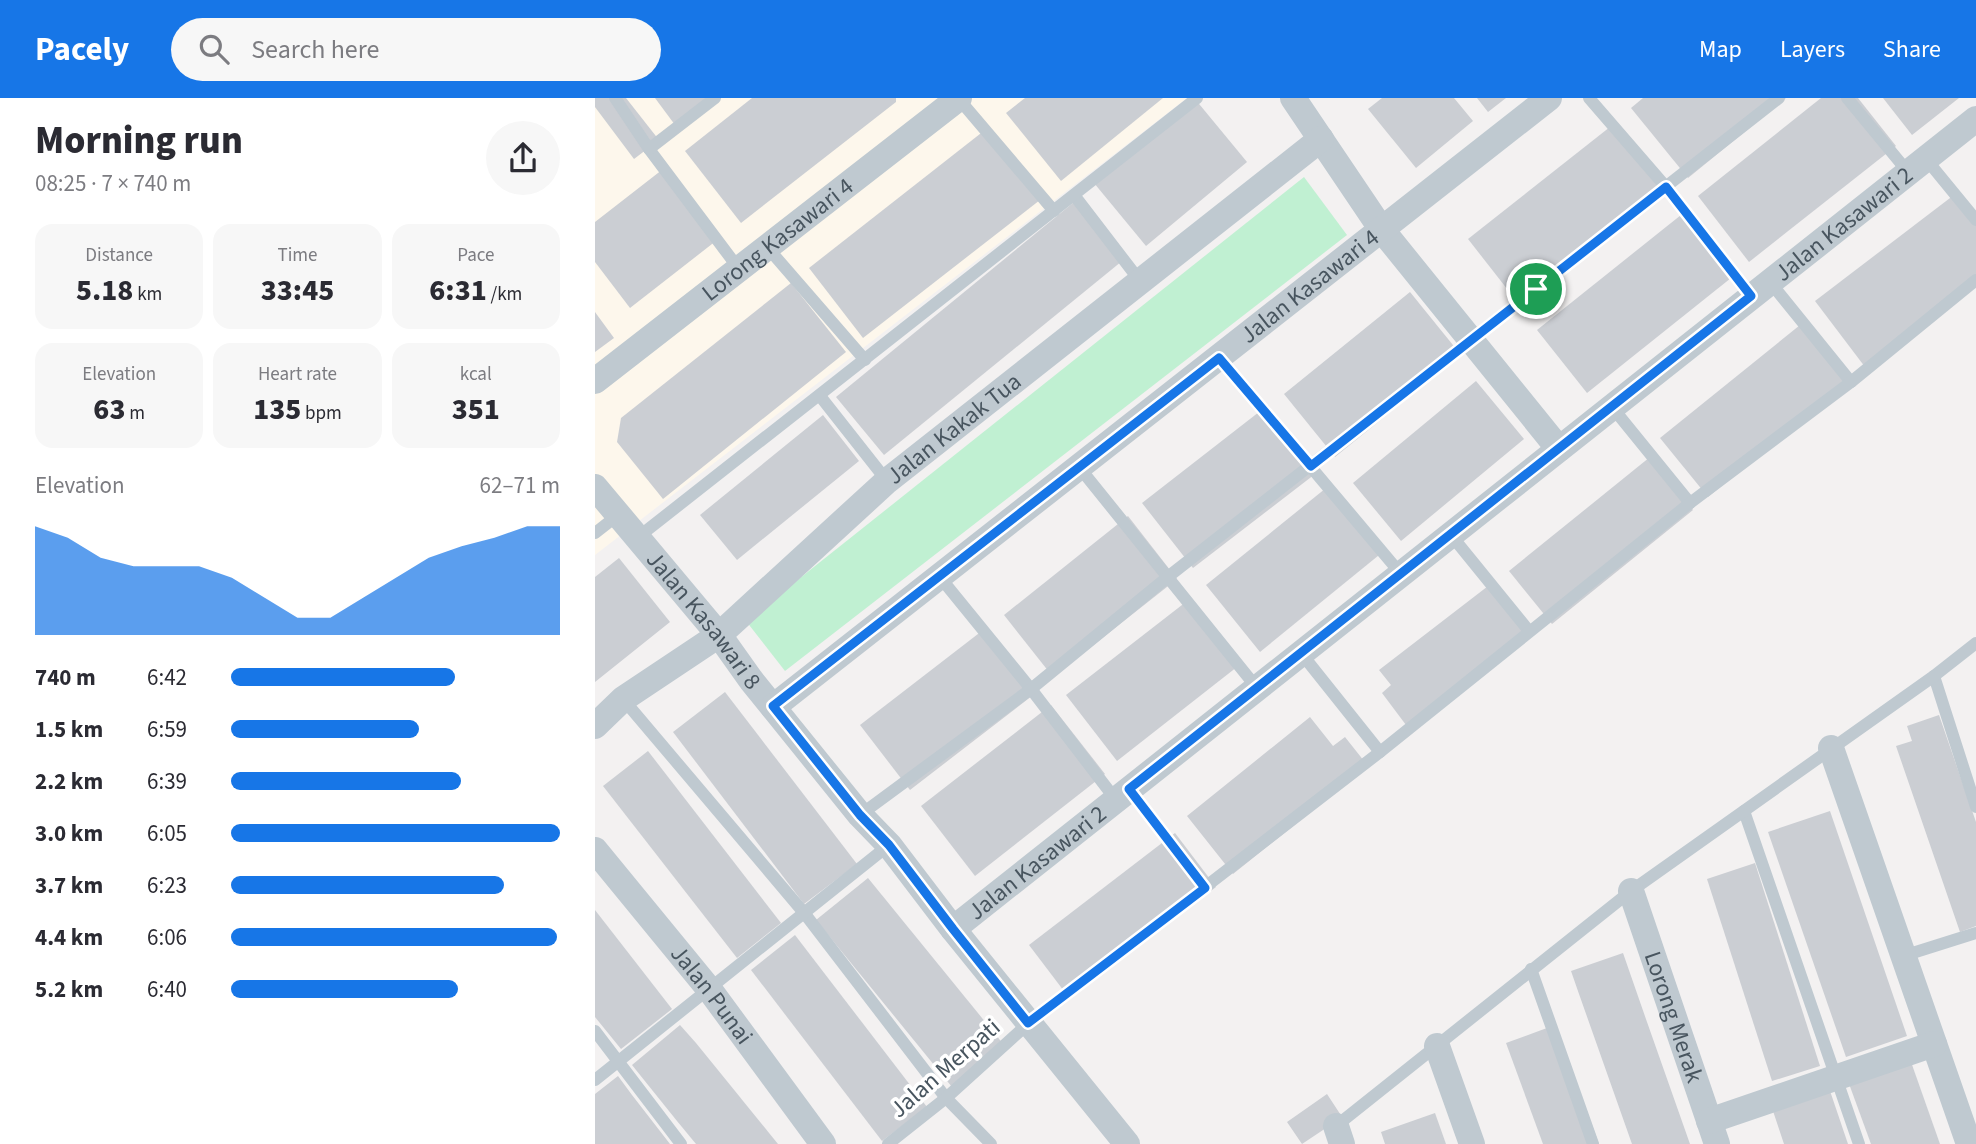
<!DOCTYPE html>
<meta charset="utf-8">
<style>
body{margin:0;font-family:"Source Sans 3",sans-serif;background:#f7f7f7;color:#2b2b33;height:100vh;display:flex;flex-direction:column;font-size:26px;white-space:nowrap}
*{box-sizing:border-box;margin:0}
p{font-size:23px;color:#7c7c81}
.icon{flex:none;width:38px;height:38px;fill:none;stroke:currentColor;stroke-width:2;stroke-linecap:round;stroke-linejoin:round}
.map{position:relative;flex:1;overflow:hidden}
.details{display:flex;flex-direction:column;background:#fff;width:595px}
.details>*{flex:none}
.pin{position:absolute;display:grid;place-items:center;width:60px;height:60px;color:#fff;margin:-30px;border:4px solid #fff;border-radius:50%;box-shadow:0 2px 7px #0007}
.round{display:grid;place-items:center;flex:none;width:74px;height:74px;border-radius:37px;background:#f7f7f7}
.head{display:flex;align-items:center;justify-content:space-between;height:119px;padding:0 35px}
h1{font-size:38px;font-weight:800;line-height:52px}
.stats{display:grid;grid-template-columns:repeat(3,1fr);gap:10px;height:119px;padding:7px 35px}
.stats div{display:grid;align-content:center;border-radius:18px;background:#f7f7f7;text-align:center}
.stats b{font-size:30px;font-weight:800}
.stats small{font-size:19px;font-weight:400}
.stats p{font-size:19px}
.chart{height:196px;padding:14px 35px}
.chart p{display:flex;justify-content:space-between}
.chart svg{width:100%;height:126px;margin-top:7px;fill:#1776e7;opacity:.7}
ul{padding:0 35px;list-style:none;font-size:23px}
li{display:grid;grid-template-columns:112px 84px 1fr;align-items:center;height:52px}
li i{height:18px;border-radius:9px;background:#1776e7}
header{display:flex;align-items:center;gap:42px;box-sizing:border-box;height:98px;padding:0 35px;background:#1776e7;color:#fff}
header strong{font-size:33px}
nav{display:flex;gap:38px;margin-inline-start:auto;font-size:24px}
.search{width:490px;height:63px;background:#f7f7f7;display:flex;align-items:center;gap:18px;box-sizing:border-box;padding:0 24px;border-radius:38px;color:#7c7c81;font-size:26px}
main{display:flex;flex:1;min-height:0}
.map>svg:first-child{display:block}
.commercial{fill:#fdf7ec}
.green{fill:#c0f0d2}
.building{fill:#cbced3}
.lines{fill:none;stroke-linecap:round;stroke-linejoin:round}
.service{stroke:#bfc9d0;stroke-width:12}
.minor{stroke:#bfc9d0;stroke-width:26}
.route-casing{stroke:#fff;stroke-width:14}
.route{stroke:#1776e7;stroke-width:9}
.labels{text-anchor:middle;stroke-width:7;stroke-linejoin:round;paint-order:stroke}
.street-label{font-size:24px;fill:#48555f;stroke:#fff}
</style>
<header>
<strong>Pacely</strong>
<div class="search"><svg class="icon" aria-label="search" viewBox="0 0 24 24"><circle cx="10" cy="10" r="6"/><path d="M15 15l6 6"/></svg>Search here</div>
<nav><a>Map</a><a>Layers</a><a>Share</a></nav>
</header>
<main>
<section class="details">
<div class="head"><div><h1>Morning run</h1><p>08:25 · 7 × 740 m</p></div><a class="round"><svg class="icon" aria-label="share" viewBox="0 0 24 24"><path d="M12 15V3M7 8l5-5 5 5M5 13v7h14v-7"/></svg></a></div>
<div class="stats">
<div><p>Distance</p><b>5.18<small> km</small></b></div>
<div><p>Time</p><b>33:45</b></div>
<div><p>Pace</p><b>6:31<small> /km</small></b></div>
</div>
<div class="stats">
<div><p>Elevation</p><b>63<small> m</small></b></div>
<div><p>Heart rate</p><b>135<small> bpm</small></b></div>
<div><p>kcal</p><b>351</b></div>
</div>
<div class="chart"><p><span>Elevation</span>62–71 m</p>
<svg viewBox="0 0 160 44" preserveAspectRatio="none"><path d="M0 44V6L10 10L20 17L30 20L40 20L50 20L60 24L70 31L80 38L90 38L100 31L110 24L120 17L130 13L140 10L150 6L160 6V44z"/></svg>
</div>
<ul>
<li><b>740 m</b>6:42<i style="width:68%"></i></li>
<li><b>1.5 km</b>6:59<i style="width:57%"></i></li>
<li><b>2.2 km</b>6:39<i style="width:70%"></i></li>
<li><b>3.0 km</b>6:05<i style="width:100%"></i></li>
<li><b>3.7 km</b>6:23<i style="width:83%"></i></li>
<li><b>4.4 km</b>6:06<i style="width:99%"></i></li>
<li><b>5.2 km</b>6:40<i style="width:69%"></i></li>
</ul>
</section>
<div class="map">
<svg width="1381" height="1046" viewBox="0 0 1381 1046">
<rect width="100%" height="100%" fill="#f3f1f1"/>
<!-- commercial -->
<polygon class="commercial" points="0,0 592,0 0,457"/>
<!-- green -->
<polygon class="green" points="709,79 752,137 190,573 151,523"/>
<!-- building -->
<g class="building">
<polygon points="0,0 31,0 64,42 39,61 0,9"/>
<polygon points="60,0 123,0 83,31"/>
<polygon points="157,0 301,0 301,4 146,125 90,53"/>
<polygon points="430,0 568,0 466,83 411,15"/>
<polygon points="787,0 859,0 878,23 821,70 773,11"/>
<polygon points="882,0 911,0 893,14"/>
<polygon points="1048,0 1191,0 1093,80 1036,10"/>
<polygon points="1226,0 1263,0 1301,48 1154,164 1103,98"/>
<polygon points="1288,0 1364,0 1317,37"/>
<polygon points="600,1 652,64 551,148 499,85"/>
<polygon points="1020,25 1074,94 927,210 873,141"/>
<polygon points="390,32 445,102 268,240 214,170"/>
<polygon points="72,68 126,139 35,210 0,164 0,124"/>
<polygon points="1359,97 1381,127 1381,184 1270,269 1220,203"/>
<polygon points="484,100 532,159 289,357 241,299"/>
<polygon points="1091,113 1141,176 992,295 942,232"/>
<polygon points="196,185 251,254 68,401 22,344 26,320"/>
<polygon points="815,194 866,257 740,359 689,296"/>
<polygon points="0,214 19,240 0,254"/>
<polygon points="1210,223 1257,282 1113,399 1065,340"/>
<polygon points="881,283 929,341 806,443 758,385"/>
<polygon points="673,307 724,373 598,470 547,405"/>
<polygon points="228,317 264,363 142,462 105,417"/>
<polygon points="1055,359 1098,412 957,526 914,473"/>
<polygon points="736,386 789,453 665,554 611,487"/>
<polygon points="533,418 582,481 458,579 409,517"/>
<polygon points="24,460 75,524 0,584 0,479"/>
<polygon points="897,485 936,536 814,631 787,595 796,587 784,572"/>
<polygon points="596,500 647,565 522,663 471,597"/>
<polygon points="392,529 442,594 315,692 265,627"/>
<polygon points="130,594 262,766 209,806 78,634"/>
<polygon points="456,607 510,676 380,778 326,708"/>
<polygon points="1344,617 1381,724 1381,828 1365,834 1301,648 1317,643 1312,628"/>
<polygon points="715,619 738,648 750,639 773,668 638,776 592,718"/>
<polygon points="53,653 186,825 142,860 8,688"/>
<polygon points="1235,713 1312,938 1251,959 1173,734"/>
<polygon points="580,735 621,789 475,901 434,847"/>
<polygon points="1160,765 1225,968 1177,983 1112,781"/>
<polygon points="273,780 409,947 357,989 221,822"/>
<polygon points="0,812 77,911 26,951 0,919"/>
<polygon points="200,837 332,1009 287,1043 156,872"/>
<polygon points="1028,855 1052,924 1095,1046 1037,1046 984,896 976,873"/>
<polygon points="85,927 101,945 183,1046 101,1046 82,1023 37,967"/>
<polygon points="960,927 1004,1046 948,1046 911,945"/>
<polygon points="1315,961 1345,1046 1276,1046 1253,983"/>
<polygon points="23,978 37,997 75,1046 0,1046 0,996"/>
<polygon points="1233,987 1253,1046 1189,1046 1176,1007"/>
<polygon points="732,996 751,1025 734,1028 707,1046 692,1024"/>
<polygon points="840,1015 851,1046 790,1046 786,1034"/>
</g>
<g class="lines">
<!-- service -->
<g class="service">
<polyline points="20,0 54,51 144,171"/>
<polyline points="363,0 459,113"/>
<polyline points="994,0 1071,89 1156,199"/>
<polyline points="1252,0 1313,74"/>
<polyline points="54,51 120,0"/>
<polyline points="1331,61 1381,122"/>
<polyline points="479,97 545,183"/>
<polyline points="172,149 270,262"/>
<polyline points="1175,184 1256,284"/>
<polyline points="624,260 806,476"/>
<polyline points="225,298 292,383"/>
<polyline points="1017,309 1095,405"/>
<polyline points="484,369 662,590"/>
<polyline points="0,435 23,417"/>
<polyline points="856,437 934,533"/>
<polyline points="42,440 602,0"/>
<polyline points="344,478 436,591 521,702"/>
<polyline points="706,555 785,654"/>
<polyline points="1339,578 1381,709"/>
<polyline points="28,601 210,816 351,1000 396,1046"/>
<polyline points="534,691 610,790"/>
<polyline points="1149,713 1264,1046"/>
<polyline points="265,717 436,591 574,478 1184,0"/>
<polyline points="1308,858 1381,835"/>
<polyline points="936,871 998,1046"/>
<polyline points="0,933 86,1046"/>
<polyline points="0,982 294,747"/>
<polyline points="741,1028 1036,793 1339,578 1381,545"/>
<polyline points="293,1046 351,1000 434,925 785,654 1095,405 1256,284 1381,182"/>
</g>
<!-- minor -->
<g class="minor">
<polyline points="698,0 787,132 964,351"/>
<path id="s1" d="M0,283L364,0"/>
<path id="s2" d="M0,389L124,537L156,582L265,717L294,747L358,831L532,1046"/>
<path id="s3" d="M178,609L954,0"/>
<path id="s4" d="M0,628L28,601L124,537L292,383L726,41"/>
<polyline points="1236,650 1374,1046"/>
<path id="s5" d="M0,752L114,891L228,1046"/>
<path id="s6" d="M1036,793L1122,1046"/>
<path id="s7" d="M358,831L1381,21"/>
<polyline points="842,948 877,1046"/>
<polyline points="1114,1023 1339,946"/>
<polyline points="741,1028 747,1046"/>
</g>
</g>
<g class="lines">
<defs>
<polygon id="route" points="1071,89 1156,198 534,691 610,790 433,925 358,831 294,747 265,717 178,608 624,260 716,368"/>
</defs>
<!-- route casing -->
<use href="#route" class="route-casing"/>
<!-- route -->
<use href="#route" class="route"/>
</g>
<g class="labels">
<!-- street labels -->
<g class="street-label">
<text dy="8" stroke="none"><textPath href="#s7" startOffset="1136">Jalan Kasawari 2</textPath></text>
<text dy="8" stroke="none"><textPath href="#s1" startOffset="231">Lorong Kasawari 4</textPath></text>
<text dy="8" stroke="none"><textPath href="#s3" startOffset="682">Jalan Kasawari 4</textPath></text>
<text dy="8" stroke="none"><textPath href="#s4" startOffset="467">Jalan Kakak Tua</textPath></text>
<text dy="8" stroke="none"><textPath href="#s2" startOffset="172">Jalan Kasawari 8</textPath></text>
<text dy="8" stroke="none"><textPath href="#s7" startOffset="107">Jalan Kasawari 2</textPath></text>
<text dy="8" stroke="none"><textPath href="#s5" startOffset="186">Jalan Punai</textPath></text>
<text dy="8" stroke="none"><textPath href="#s6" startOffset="133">Lorong Merak</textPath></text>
<text transform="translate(350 970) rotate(-41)" y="8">Jalan Merpati</text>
</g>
</g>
</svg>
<div class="pin" style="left:941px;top:191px;background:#1e9e55"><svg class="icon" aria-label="arrive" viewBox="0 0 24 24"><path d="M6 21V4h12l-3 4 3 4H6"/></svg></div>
</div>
</main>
